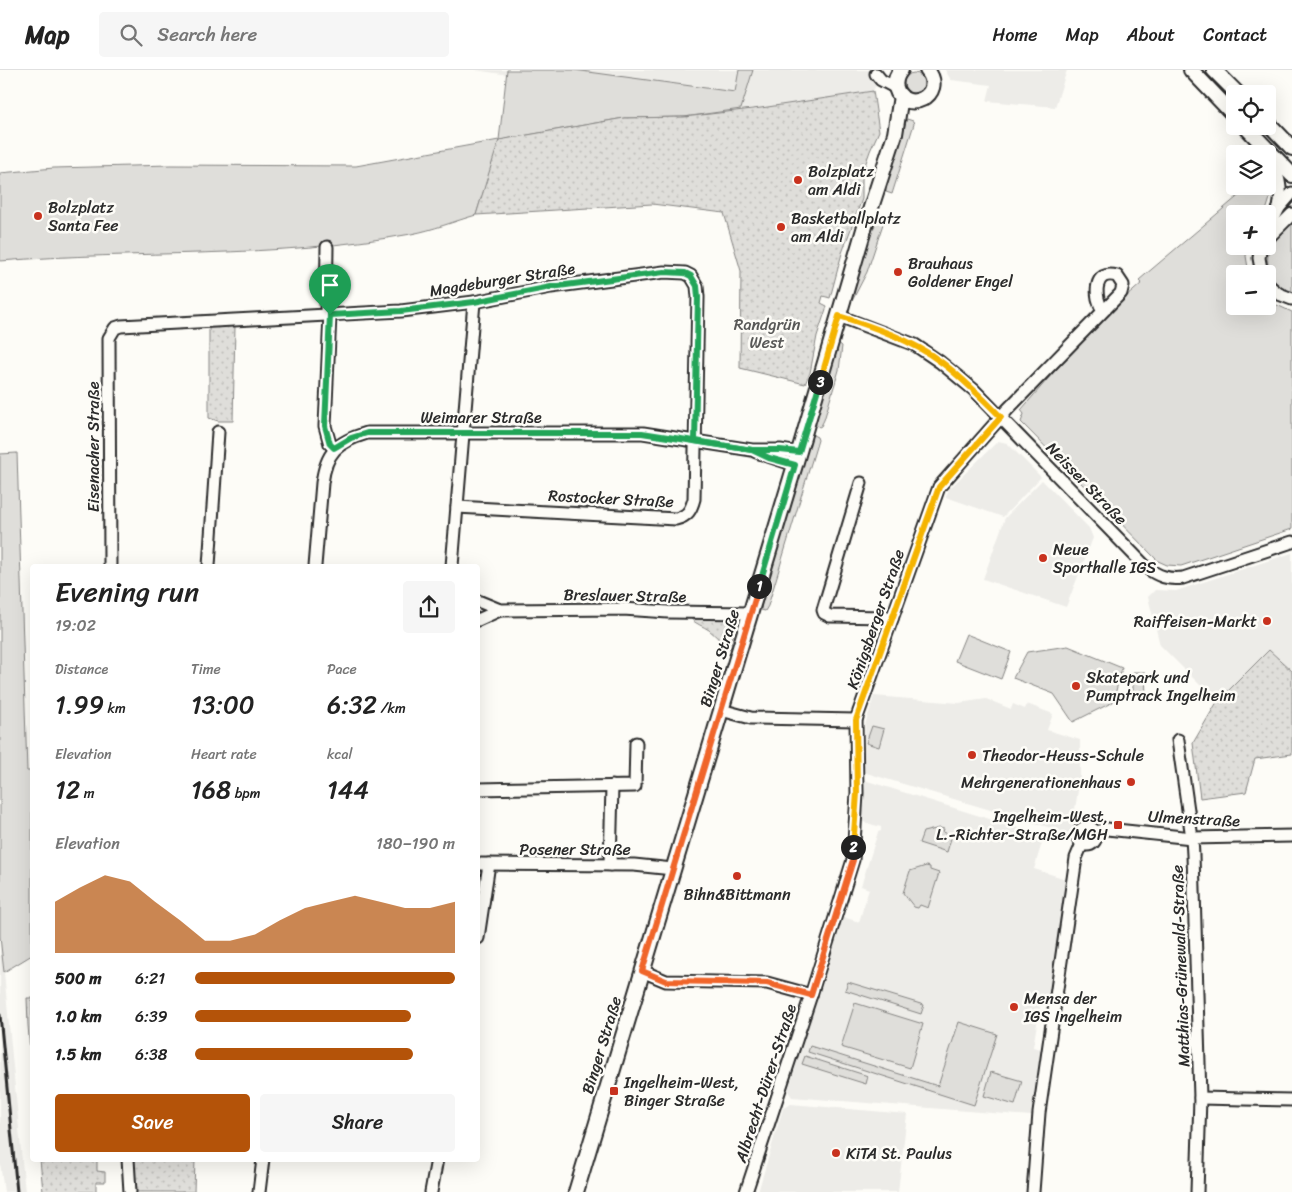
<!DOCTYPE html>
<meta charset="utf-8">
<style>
body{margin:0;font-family:Sriracha,sans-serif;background:#f6f6f6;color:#222;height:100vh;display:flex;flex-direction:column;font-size:19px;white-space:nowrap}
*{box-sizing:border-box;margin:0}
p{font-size:16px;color:#767676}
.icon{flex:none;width:28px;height:28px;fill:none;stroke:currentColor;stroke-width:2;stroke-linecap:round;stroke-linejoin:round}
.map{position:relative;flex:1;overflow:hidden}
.side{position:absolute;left:30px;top:494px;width:450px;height:598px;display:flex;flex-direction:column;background:#fff;border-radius:5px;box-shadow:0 5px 20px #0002}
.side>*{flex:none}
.fabs{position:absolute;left:1226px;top:15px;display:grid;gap:10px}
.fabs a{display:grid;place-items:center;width:50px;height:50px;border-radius:5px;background:#fff;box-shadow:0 5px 20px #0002;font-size:25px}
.pin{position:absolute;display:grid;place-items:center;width:42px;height:42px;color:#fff;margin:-51px -21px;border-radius:50% 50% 50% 0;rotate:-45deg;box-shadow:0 0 5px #0007}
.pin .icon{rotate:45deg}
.km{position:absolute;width:25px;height:25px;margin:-12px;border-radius:50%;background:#222;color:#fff;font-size:14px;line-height:25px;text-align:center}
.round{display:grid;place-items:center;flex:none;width:52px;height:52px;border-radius:5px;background:#f6f6f6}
.head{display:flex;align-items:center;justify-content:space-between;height:85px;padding:0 25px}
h1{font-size:28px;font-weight:600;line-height:38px}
.stats{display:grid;grid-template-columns:repeat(3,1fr);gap:8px;height:85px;padding:5px 25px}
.stats div{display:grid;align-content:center}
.stats b{font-size:25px;font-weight:600}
.stats small{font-size:14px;font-weight:400}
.stats p{font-size:14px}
.chart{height:140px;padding:10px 25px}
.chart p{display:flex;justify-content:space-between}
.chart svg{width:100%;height:90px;margin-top:5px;fill:#b45309;opacity:.7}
.button{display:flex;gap:10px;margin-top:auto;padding:10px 25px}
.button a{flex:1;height:58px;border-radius:5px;background:#b45309;color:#fff;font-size:20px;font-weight:600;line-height:58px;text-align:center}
.button a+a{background:#f6f6f6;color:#222}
ul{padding:0 25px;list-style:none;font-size:16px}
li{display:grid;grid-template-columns:80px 60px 1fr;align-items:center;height:38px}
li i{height:12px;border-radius:6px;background:#b45309}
header{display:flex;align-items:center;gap:30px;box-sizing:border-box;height:70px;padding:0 25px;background:#fff;border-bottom:1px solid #e0e0e0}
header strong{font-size:24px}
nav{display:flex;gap:28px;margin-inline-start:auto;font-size:18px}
.search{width:350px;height:45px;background:#f6f6f6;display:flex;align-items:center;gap:12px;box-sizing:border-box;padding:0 18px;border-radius:5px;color:#767676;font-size:19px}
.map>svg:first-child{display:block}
.built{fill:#edece8}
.grass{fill:#dfdeda;stroke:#858482}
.park{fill:url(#park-dots);stroke:#858482}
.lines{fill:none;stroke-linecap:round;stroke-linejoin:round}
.minor-casing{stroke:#2b2b2b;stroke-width:15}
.major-casing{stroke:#2b2b2b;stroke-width:18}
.minor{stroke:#fdfcf7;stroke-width:11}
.major{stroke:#fdfcf7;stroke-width:14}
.rail{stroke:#2b2b2b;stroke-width:3}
.split-1-casing{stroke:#fff;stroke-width:10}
.split-2-casing{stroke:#fff;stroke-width:10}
.split-3-casing{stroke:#fff;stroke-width:10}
.split-4-casing{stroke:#fff;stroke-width:10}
.split-1{stroke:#22a559;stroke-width:6}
.split-2{stroke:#f0652b;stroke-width:6}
.split-3{stroke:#f5b400;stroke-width:6}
.split-4{stroke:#22a559;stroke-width:6}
.poi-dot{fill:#c8321e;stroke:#fdfcf7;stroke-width:2}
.labels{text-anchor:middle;stroke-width:5;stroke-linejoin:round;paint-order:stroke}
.poi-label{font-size:16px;fill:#2b2b2b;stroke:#fdfcf7;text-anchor:start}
.street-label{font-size:16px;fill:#2b2b2b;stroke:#fdfcf7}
.park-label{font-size:16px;fill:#585857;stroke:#fdfcf7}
</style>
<header>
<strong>Map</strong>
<div class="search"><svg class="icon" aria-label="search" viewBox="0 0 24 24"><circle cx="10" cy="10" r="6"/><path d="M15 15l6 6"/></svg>Search here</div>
<nav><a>Home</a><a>Map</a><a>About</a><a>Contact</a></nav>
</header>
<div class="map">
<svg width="1292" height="1122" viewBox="0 0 1292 1122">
<defs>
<pattern id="park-dots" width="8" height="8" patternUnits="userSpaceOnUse" patternTransform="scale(1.25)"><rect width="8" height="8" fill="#dfdeda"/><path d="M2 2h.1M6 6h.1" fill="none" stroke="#c0bfbb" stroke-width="1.8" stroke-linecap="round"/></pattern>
</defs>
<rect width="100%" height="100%" fill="#fdfcf7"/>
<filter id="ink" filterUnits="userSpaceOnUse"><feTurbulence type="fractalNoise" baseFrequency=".02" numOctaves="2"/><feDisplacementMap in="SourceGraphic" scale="10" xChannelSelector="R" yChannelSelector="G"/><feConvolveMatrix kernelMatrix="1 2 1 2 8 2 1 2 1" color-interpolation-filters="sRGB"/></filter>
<g filter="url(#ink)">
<!-- built -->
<g class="built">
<polygon points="475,0 884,0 873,21 761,38 741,39"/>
<polygon points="945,0 1067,0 1055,37 987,31 991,15 951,10"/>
<polygon points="998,371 1007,373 1041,407 1003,447 946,427 949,419"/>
<polygon points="1042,410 1089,458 1093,468 1066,537 983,509 1005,448"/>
<polygon points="1292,483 1292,601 1269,580 1217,632 1160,575 1148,527 1155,520 1176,521"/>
<polygon points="874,626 959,633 986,629 1011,639 1013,634 1025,639 1027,634 1053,644 1047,660 1080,670 1080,708 1071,764 863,702 865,655"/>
<polygon points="864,710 1044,766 1034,799 1066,809 1049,925 1042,925 1033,977 1041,979 1031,1046 792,1027 788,1021 843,847 859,852 869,819 861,816 878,762 881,761 881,757 863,752"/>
<polygon points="0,867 4,902 25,1122 4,1122 0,1093"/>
<polygon points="791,1034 907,1044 898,1122 758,1122 783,1038"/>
</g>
<!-- grass -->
<g class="grass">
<path d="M507,0H574L735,22L739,0H753L741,39L684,47L624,48L500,70L476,145C455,151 433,160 411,164C275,189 137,180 0,191V103L54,98L170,95L356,96L499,70Z"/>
<circle cx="914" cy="13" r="10"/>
<polygon points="907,49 913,51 914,54 892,124 886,122 888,103"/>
<path d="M1268,108L1271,125L1265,144H1235V176H1248L1246,186L1249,204H1235V236H1268V231L1292,242V459L1181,496L1167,495L1158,491L1021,352L1024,344L1021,340C1059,296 1097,251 1142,213L1139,210L1250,116H1268Z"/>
<polygon points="879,146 884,151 867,202 852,231 850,225 866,180 864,178"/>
<path d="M1292,150V223C1272,217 1262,194 1271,175C1276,165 1285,158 1292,150Z"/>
<polygon points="837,272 842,276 839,300 824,350 821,356 819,357 814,353"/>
<polygon points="813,365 817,367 818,370 768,536 765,541 761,540 764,513 807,369"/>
<polygon points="17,383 27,701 32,701 32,885 4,902 0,867 0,384"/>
<polygon points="966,564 1011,582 1001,609 955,591"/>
<polygon points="1068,576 1122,598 1113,632 1073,652 1054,624 1013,608 1027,582"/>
<polygon points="1133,602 1145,602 1146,627 1133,627"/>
<polygon points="872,656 884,659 879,677 866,673"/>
<polygon points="940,758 944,759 943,762 952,765 947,782 919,773 923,762"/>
<polygon points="926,796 930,797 930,800 939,803 928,838 920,835 918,838 914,837 903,823 910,801"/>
<polygon points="848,912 924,935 921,944 845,920"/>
<polygon points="855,933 923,954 910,998 841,977"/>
<polygon points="959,952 997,964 974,1035 808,982 810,976 938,1016"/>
<polygon points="805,986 868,1006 866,1014 802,994"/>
<polygon points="991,1002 1022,1011 1015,1035 984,1026"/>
</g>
<!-- park -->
<g class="park">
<polygon points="873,21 879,61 870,81 862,104 862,129 842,183 830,228 823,226 821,233 827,236 817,266 810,303 805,314 740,298 741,201 724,143 652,134 476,145 499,70 624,48 684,47 761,38"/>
<polygon points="209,256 235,256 233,351 218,351 209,348"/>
<path d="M738,545L730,579C722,574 717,566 709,560C703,556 696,554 691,549V546Z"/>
<polygon points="1269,580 1292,601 1292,684 1255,689 1246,722 1200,728 1193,673 1217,632"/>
<polygon points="27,928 32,928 32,1008 28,955"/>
<polygon points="40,1089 104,1089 97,1090 97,1101 105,1102 105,1112 96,1112 96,1122 43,1122"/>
<polygon points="134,1089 195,1089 194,1122 136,1122"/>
</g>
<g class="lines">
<defs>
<g id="minor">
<polyline points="876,4 881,10 896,18"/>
<path d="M1270,85C1278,104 1283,118 1279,138"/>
<polyline points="1268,160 1279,138 1292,123"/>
<polyline points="1268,168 1292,144"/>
<polyline points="1261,176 1259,188 1262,204"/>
<polyline points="1268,215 1279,224 1292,229"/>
<polyline points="326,245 327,177"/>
<polyline points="330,245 325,356 330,374 334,378"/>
<path d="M839,246L915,275L940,292L974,320L1147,498C1158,506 1168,510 1183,508L1292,472"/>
<polyline points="756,382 795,395"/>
<polyline points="861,413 823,540 824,543 830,546 885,547 892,549"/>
<path d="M110,496L109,268L115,258L121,256L401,241L474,232L551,217L664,202L685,203L691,206L697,216L698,227L694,429C691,440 688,446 676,449L457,437"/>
<polyline points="209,496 218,362"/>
<path d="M315,496L322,413C326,382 337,372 367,363H643L752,380H780L799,383"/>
<polyline points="452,496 474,232"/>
<polyline points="478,531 500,540 623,539 668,542 750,543"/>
<polyline points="478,550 500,540"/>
<polyline points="721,640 751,648 856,650"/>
<polyline points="1178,670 1192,768 1193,785 1200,1028 1197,1122"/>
<polyline points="478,719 635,716 636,673"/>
<circle cx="1087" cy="766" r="9"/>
<polyline points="1095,762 1107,759 1192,768 1292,766"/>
<polyline points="478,794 634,795 673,799"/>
<polyline points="610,795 612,716"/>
<polyline points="478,868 489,794"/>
<polyline points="642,901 666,911 767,913 811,925"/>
<polyline points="1200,1028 1292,1030"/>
<polyline points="128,1089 130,1122"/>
<polyline points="259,1122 263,1089"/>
<polyline points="431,1122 437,1089"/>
<path d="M746,1122L811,925L853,790L857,723L856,650L939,417L1007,340L1121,223L1123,215L1117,206C1093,199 1094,227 1103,241"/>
<polyline points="1033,1122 1039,1043 1076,788 1082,774"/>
</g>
<g id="major">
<path d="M901,0C897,5 894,11 896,18C904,46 948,25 927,0"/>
<polyline points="1191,0 1235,46"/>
<polyline points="1214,0 1238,24"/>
<polyline points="1268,53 1292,78"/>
<polyline points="1245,56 1292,105"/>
<polyline points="576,1122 795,395 865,156 895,64 901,26"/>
</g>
</defs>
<!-- minor casing -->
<use href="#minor" class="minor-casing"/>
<!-- major casing -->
<use href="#major" class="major-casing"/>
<!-- minor -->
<use href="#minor" class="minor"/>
<!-- major -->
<use href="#major" class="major"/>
<!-- rail -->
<polyline class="rail" points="0,945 17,1122"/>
</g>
</g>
<g class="lines" filter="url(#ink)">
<defs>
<polyline id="split-1" points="330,245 325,356 330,374 334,378 351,368 367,363 642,363 752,380 769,388 795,395 759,516"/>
<polyline id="split-2" points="759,516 642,901 666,911 767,913 811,925 853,790 853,777"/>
<path id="split-3" d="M820,312L839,246C874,257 912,270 941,292C963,308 982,328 1001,347L939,417L856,650L857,723L853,777"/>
<polyline id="split-4" points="330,245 401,241 474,232 551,217 664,202 685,203 691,206 697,216 698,227 695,371 752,380 780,380 799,382 820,312"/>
</defs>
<!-- split-1 casing -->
<use href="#split-1" class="split-1-casing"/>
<!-- split-2 casing -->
<use href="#split-2" class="split-2-casing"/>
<!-- split-3 casing -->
<use href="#split-3" class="split-3-casing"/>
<!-- split-4 casing -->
<use href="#split-4" class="split-4-casing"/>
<!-- split-1 -->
<use href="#split-1" class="split-1"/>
<!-- split-2 -->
<use href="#split-2" class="split-2"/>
<!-- split-3 -->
<use href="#split-3" class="split-3"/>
<!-- split-4 -->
<use href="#split-4" class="split-4"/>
</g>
<!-- markers -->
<g class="poi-dot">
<circle cx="798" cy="110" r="5"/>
<circle cx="38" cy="146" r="5"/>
<circle cx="781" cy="157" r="5"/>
<circle cx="898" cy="202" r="5"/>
<circle cx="1043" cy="488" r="5"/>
<circle cx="1267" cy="551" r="5"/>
<circle cx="1076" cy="616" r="5"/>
<circle cx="972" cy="685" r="5"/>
<circle cx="1131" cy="712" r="5"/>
<rect x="1113" y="750" width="10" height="10" rx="2.5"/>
<circle cx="737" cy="806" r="5"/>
<circle cx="1014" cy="937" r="5"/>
<rect x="609" y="1016" width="10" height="10" rx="2.5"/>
<circle cx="836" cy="1083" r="5"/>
</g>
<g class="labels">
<!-- poi labels -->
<g class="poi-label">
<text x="808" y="107">Bolzplatz<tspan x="808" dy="18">am Aldi</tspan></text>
<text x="48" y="143">Bolzplatz<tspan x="48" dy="18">Santa Fee</tspan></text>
<text x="791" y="154">Basketballplatz<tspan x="791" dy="18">am Aldi</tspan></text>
<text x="908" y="199">Brauhaus<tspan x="908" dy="18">Goldener Engel</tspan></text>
<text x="1053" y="485">Neue<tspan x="1053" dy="18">Sporthalle IGS</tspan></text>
<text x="1257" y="557" text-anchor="end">Raiffeisen-Markt</text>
<text x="1086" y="613">Skatepark und<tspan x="1086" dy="18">Pumptrack Ingelheim</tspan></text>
<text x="982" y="691">Theodor-Heuss-Schule</text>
<text x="1121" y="718" text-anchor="end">Mehrgenerationenhaus</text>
<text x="1108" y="752" text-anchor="end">Ingelheim-West,<tspan x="1108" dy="18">L.-Richter-Straße/MGH</tspan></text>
<text x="737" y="830" text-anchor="middle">Bihn&amp;Bittmann</text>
<text x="1024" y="934">Mensa der<tspan x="1024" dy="18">IGS Ingelheim</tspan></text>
<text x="624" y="1018">Ingelheim-West,<tspan x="624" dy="18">Binger Straße</tspan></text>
<text x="846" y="1089">KiTA St. Paulus</text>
</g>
<!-- street labels -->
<g class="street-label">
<text transform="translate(502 209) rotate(-9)" y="6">Magdeburger Straße</text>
<text x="481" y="353">Weimarer Straße</text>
<text transform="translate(93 377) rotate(-90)" y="6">Eisenacher Straße</text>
<text transform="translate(1087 413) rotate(46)" y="6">Neisser Straße</text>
<text transform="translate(611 428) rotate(3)" y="6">Rostocker Straße</text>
<text transform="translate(625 525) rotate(1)" y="6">Breslauer Straße</text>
<text transform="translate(875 549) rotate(-71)" y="6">Königsberger Straße</text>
<text transform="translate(719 588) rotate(-73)" y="6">Binger Straße</text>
<text transform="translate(1194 748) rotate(3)" y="6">Ulmenstraße</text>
<text x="575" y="785">Posener Straße</text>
<text transform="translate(1180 896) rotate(-92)" y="6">Matthias-Grünewald-Straße</text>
<text transform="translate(601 975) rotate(-73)" y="6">Binger Straße</text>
<text transform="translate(765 1013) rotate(-72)" y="6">Albrecht-Dürer-Straße</text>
</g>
<!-- park labels -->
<g class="park-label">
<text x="767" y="260">Randgrün<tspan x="767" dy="18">West</tspan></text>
</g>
</g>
</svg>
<div class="fabs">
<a><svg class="icon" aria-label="locate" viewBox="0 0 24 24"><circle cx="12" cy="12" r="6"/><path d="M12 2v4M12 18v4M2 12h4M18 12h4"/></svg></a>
<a><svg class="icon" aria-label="layers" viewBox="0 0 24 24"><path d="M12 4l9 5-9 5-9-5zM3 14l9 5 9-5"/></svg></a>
<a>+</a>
<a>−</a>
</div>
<div class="pin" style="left:330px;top:245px;background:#1e9e55"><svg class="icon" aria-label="arrive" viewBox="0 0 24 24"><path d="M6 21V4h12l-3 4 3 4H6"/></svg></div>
<b class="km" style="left:759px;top:516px">1</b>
<b class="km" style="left:853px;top:777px">2</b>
<b class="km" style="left:820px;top:312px">3</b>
<section class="side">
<div class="head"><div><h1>Evening run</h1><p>19:02</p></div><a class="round"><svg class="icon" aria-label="share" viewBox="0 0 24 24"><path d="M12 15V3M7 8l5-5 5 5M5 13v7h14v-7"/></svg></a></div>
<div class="stats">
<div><p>Distance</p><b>1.99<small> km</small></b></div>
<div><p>Time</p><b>13:00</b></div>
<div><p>Pace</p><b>6:32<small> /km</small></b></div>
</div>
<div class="stats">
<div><p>Elevation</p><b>12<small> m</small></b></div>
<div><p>Heart rate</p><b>168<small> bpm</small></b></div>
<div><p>kcal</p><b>144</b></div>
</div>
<div class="chart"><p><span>Elevation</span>180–190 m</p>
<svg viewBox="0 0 160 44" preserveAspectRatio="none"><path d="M0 44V19L10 12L20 6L30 9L40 19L50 28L60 38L70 38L80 35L90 28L100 22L110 19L120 16L130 19L140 22L150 22L160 19V44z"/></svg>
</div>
<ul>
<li><b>500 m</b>6:21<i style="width:100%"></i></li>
<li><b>1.0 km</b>6:39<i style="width:83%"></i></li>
<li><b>1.5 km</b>6:38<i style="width:84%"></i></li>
</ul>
<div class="button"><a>Save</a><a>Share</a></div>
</section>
</div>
